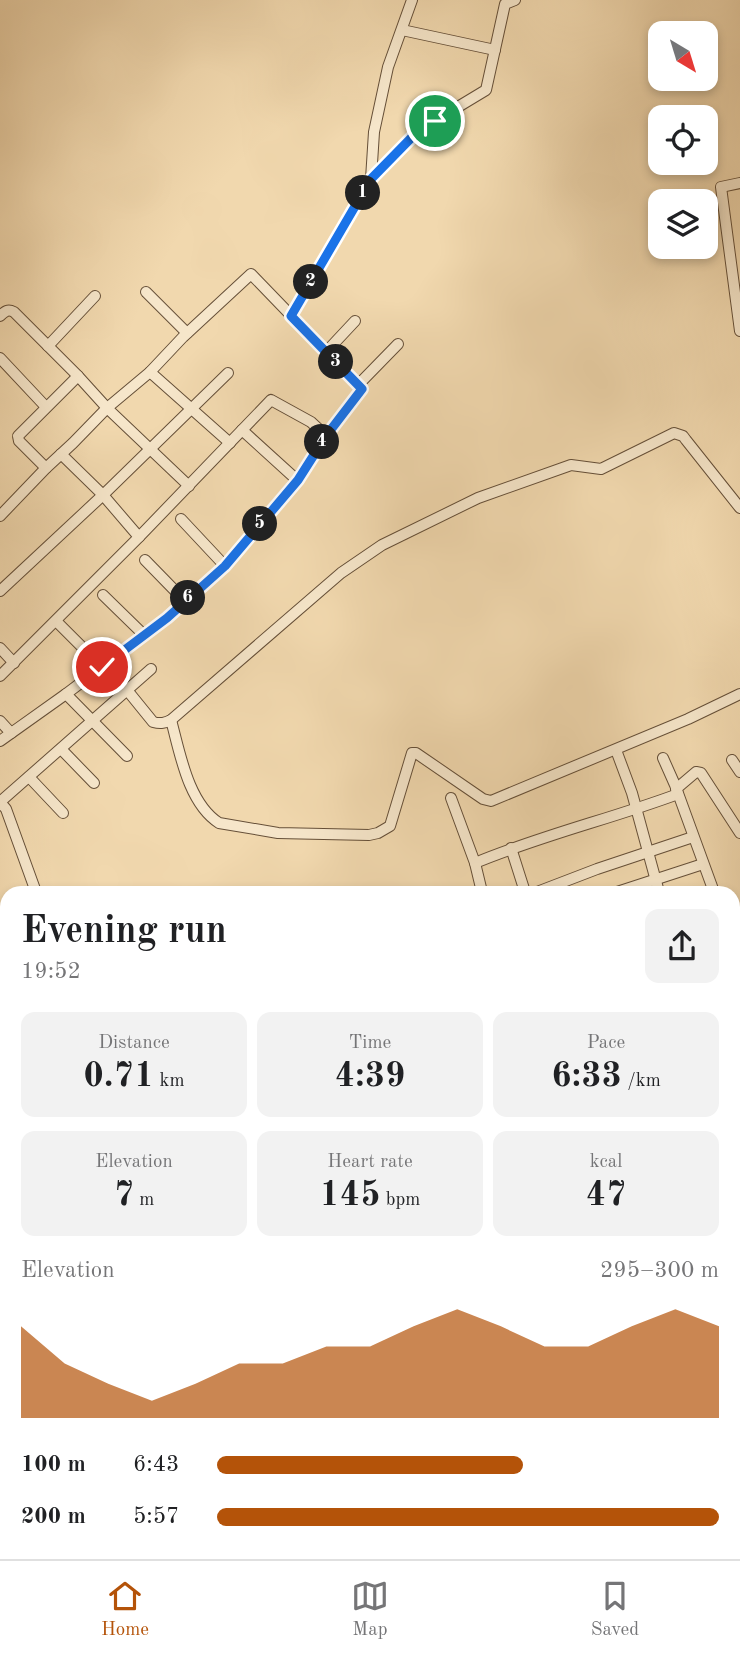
<!DOCTYPE html>
<meta charset="utf-8">
<style>
body{margin:0;font-family:"Old Standard TT",serif;background:#f2f2f2;color:#202124;height:100vh;display:flex;flex-direction:column;font-size:26px;white-space:nowrap}
*{box-sizing:border-box;margin:0}
p{font-size:23px;color:#757577}
.icon{flex:none;width:38px;height:38px;fill:none;stroke:currentColor;stroke-width:2;stroke-linecap:round;stroke-linejoin:round}
.map{position:relative;flex:1;overflow:hidden}
.drawer{position:absolute;left:0px;top:886px;width:740px;height:674px;display:flex;flex-direction:column;background:#fff;border-radius:21px 21px 0 0;box-shadow:0 4px 10px #0003}
.drawer>*{flex:none}
.needle{width:46px;rotate:142deg}
.buttons{position:absolute;left:648px;top:21px;display:grid;gap:14px}
.buttons a{display:grid;place-items:center;width:70px;height:70px;border-radius:14px;background:#fff;box-shadow:0 4px 10px #0003;font-size:35px}
.pin{position:absolute;display:grid;place-items:center;width:60px;height:60px;color:#fff;margin:-30px;border:4px solid #fff;border-radius:50%;box-shadow:0 2px 7px #0007}
.km{position:absolute;width:35px;height:35px;margin:-18px;border-radius:50%;background:#222;color:#fff;font-size:19px;line-height:35px;text-align:center}
.round{display:grid;place-items:center;flex:none;width:74px;height:74px;border-radius:14px;background:#f2f2f2}
.summary{display:flex;align-items:center;justify-content:space-between;height:119px;padding:0 21px}
h1{font-size:38px;font-weight:700;line-height:52px}
.stats{display:grid;grid-template-columns:repeat(3,1fr);gap:10px;height:119px;padding:7px 21px}
.stats div{display:grid;align-content:center;border-radius:14px;background:#f2f2f2;text-align:center}
.stats b{font-size:35px;font-weight:700}
.stats small{font-size:19px;font-weight:400}
.stats p{font-size:19px}
.chart{height:196px;padding:14px 21px}
.chart p{display:flex;justify-content:space-between}
.chart svg{width:100%;height:126px;margin-top:7px;fill:#b45309;opacity:.7}
ul{padding:0 21px;list-style:none;font-size:23px}
li{display:grid;grid-template-columns:112px 84px 1fr;align-items:center;height:52px}
li i{height:18px;border-radius:9px;background:#b45309}
.tab-bar{display:flex;justify-content:space-around;align-items:center;height:98px;border-top:2px solid #e0e0e0;background:#fff;font-size:19px;color:#757577}
.tab-bar a{display:grid;justify-items:center;gap:4px}
.tab-bar .on{color:#b45309}
.map>svg:first-child{display:block}
.lines{fill:none;stroke-linecap:round;stroke-linejoin:round}
.minor-casing{stroke:#654f38;stroke-width:12}
.major-casing{stroke:#362111;stroke-width:15}
.minor{stroke:#f6e6ca;stroke-width:10}
.major{stroke:#f1d8ae;stroke-width:12}
.route-casing{stroke:#fff;stroke-width:14}
.route{stroke:#1a73e8;stroke-width:9}
</style>
<div class="map">
<svg width="740" height="1559" viewBox="0 0 740 1559">
<rect width="100%" height="100%" fill="#f1d8ae"/>
<filter id="stains"><feTurbulence type="fractalNoise" baseFrequency=".00286" numOctaves="4"/><feColorMatrix values="0 0 0 0 .2 0 0 0 0 .09 0 0 0 0 .02 0 0 0 .5 -.17"/></filter>
<radialGradient id="worn" r=".72"><stop offset=".6" stop-color="#630" stop-opacity="0"/><stop offset="1" stop-color="#630" stop-opacity=".3"/></radialGradient>
<g class="lines">
<defs>
<g id="minor">
<polyline points="402,30 495,50"/>
<polyline points="371,179 374,132 388,67 412,0"/>
<polyline points="740,183 721,187 740,331"/>
<polyline points="146,292 187,333"/>
<path d="M0,316C5,311 8,309 14,312L78,376"/>
<polyline points="291,316 371,179 418,131 486,90 505,4 515,0"/>
<polyline points="48,346 95,296"/>
<polyline points="326,352 355,321"/>
<polyline points="0,358 46,407"/>
<polyline points="150,372 230,443"/>
<polyline points="358,385 398,344"/>
<polyline points="242,430 297,480"/>
<polyline points="61,454 103,495 139,537"/>
<polyline points="46,468 19,441 18,436 78,376 107,408 189,486"/>
<polyline points="0,516 46,468 73,443 107,408 150,372 183,337 251,274 362,389 326,436 297,480 225,566 167,618 66,694 0,741"/>
<polyline points="181,519 225,566"/>
<polyline points="145,560 185,601"/>
<polyline points="0,591 103,495 228,373"/>
<polyline points="103,595 144,635"/>
<polyline points="56,621 102,667"/>
<polyline points="0,648 14,663"/>
<polyline points="0,676 139,537 271,400 311,422 326,436"/>
<path d="M127,690L153,722C161,724 165,723 171,720L341,573L382,545L478,498L571,465L601,469L674,433L683,436L686,440L740,508"/>
<polyline points="66,694 127,756"/>
<path d="M171,720C180,753 188,803 219,823L278,833L369,835L378,833L390,826L412,753H416L483,799L491,801L688,719L740,694"/>
<polyline points="0,721 11,733"/>
<polyline points="61,749 94,783"/>
<polyline points="616,750 632,793 659,892"/>
<polyline points="663,758 675,785 714,892"/>
<polyline points="732,760 740,772"/>
<polyline points="29,777 63,813"/>
<polyline points="676,789 696,772 701,773 740,833"/>
<polyline points="451,798 475,863 482,892"/>
<polyline points="0,802 151,669"/>
<polyline points="0,802 6,809 36,892"/>
<polyline points="511,848 525,892"/>
<path d="M475,863C542,835 611,819 678,794"/>
<polyline points="537,892 597,869 693,837"/>
<polyline points="617,892 703,864"/>
<polyline points="733,951 740,979"/>
<polyline points="733,1031 740,1030"/>
<polyline points="733,1087 740,1085"/>
<polyline points="733,1122 740,1120"/>
<polyline points="733,1242 735,1257 740,1272"/>
<polyline points="733,1318 740,1337"/>
<polyline points="0,1360 7,1376"/>
<polyline points="110,1552 112,1559"/>
<polyline points="383,1552 386,1559"/>
<polyline points="483,1552 486,1559"/>
<polyline points="543,1552 544,1559"/>
<polyline points="36,1559 49,1552"/>
<polyline points="135,1559 162,1552"/>
<polyline points="586,1559 588,1552"/>
</g>
<g id="major">
<polyline points="733,1231 740,1230"/>
<polyline points="733,1242 740,1242"/>
<polyline points="0,1419 7,1416"/>
</g>
</defs>
<!-- minor casing -->
<use href="#minor" class="minor-casing"/>
<!-- major casing -->
<use href="#major" class="major-casing"/>
<!-- minor -->
<use href="#minor" class="minor"/>
<!-- major -->
<use href="#major" class="major"/>
</g>
<g class="lines">
<defs>
<polyline id="route" points="102,667 167,618 225,566 298,480 326,436 362,389 291,316 371,179 418,131 435,121"/>
</defs>
<!-- route casing -->
<use href="#route" class="route-casing"/>
<!-- route -->
<use href="#route" class="route"/>
</g>
<rect width="100%" height="100%" filter="url(#stains)"/>
<rect width="100%" height="100%" fill="url(#worn)"/>
</svg>
<div class="buttons">
<a><svg class="needle" viewBox="-14 -14 28 28"><path d="M0-13l5 13h-10z" fill="#e53935"/><path d="M0 13l5-13h-10z" fill="#757577"/></svg></a>
<a><svg class="icon" aria-label="locate" viewBox="0 0 24 24"><circle cx="12" cy="12" r="6"/><path d="M12 2v4M12 18v4M2 12h4M18 12h4"/></svg></a>
<a><svg class="icon" aria-label="layers" viewBox="0 0 24 24"><path d="M12 4l9 5-9 5-9-5zM3 14l9 5 9-5"/></svg></a>
</div>
<div class="pin" style="left:435px;top:121px;background:#1e9e55"><svg class="icon" aria-label="arrive" viewBox="0 0 24 24"><path d="M6 21V4h12l-3 4 3 4H6"/></svg></div>
<div class="pin" style="left:102px;top:667px;background:#d93025"><svg class="icon" aria-label="check" viewBox="0 0 24 24"><path d="M5 12l5 5 9-10"/></svg></div>
<b class="km" style="left:363px;top:193px">1</b>
<b class="km" style="left:311px;top:282px">2</b>
<b class="km" style="left:336px;top:362px">3</b>
<b class="km" style="left:322px;top:442px">4</b>
<b class="km" style="left:260px;top:524px">5</b>
<b class="km" style="left:188px;top:598px">6</b>
<section class="drawer">
<div class="summary"><div><h1>Evening run</h1><p>19:52</p></div><a class="round"><svg class="icon" aria-label="share" viewBox="0 0 24 24"><path d="M12 15V3M7 8l5-5 5 5M5 13v7h14v-7"/></svg></a></div>
<div class="stats">
<div><p>Distance</p><b>0.71<small> km</small></b></div>
<div><p>Time</p><b>4:39</b></div>
<div><p>Pace</p><b>6:33<small> /km</small></b></div>
</div>
<div class="stats">
<div><p>Elevation</p><b>7<small> m</small></b></div>
<div><p>Heart rate</p><b>145<small> bpm</small></b></div>
<div><p>kcal</p><b>47</b></div>
</div>
<div class="chart"><p><span>Elevation</span>295–300 m</p>
<svg viewBox="0 0 160 44" preserveAspectRatio="none"><path d="M0 44V12L10 25L20 32L30 38L40 32L50 25L60 25L70 19L80 19L90 12L100 6L110 12L120 19L130 19L140 12L150 6L160 12V44z"/></svg>
</div>
<ul>
<li><b>100 m</b>6:43<i style="width:61%"></i></li>
<li><b>200 m</b>5:57<i style="width:100%"></i></li>
</ul>
</section>
</div>
<nav class="tab-bar">
<a class="on"><svg class="icon" aria-label="home" viewBox="0 0 24 24"><path d="M3 11l9-7 9 7M6 9v11h12V9"/></svg>Home</a>
<a><svg class="icon" aria-label="map" viewBox="0 0 24 24"><path d="M3 6l6-2 6 2 6-2v14l-6 2-6-2-6 2zM9 4v14M15 6v14"/></svg>Map</a>
<a><svg class="icon" aria-label="saved" viewBox="0 0 24 24"><path d="M7 4h10v16l-5-4-5 4z"/></svg>Saved</a>
</nav>
